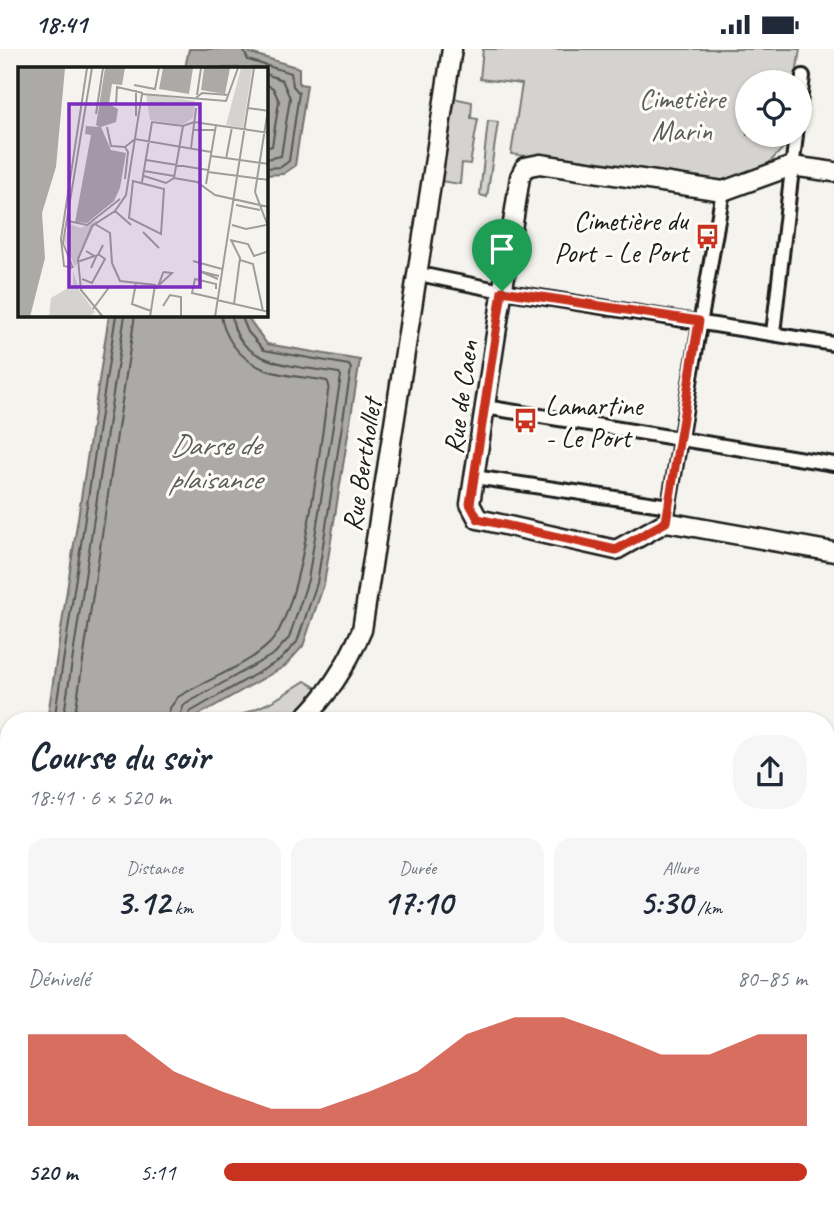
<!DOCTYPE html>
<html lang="fr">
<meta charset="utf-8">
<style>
body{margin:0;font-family:Caveat,sans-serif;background:#f6f6f7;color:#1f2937;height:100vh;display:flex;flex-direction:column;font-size:26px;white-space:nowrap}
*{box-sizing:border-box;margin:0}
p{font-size:23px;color:#747a83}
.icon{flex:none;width:38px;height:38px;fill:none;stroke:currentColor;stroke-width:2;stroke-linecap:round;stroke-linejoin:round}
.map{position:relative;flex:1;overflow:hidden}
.side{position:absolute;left:0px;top:663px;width:835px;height:502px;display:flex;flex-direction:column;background:#fff;border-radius:28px 28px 0 0;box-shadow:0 2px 5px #0004}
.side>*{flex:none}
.controls{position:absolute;left:735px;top:21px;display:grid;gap:14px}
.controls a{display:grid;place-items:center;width:77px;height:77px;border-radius:50%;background:#fff;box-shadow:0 2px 5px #0004;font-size:35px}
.pin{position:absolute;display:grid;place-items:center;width:60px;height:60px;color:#fff;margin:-72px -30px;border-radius:50% 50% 50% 0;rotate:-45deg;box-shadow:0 0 7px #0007}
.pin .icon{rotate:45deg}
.round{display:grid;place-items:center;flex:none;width:74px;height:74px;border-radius:28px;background:#f6f6f7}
.headline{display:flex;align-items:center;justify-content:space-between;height:119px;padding:0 28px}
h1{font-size:38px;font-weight:700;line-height:52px}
.metrics{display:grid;grid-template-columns:repeat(3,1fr);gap:10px;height:119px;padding:7px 28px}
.metrics div{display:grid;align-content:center;border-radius:18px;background:#f6f6f7;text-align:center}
.metrics b{font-size:35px;font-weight:700}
.metrics small{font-size:19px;font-weight:400}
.metrics p{font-size:19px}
.chart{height:196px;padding:14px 28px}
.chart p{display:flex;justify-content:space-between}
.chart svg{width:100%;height:126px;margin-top:7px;fill:#c8321e;opacity:.7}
ul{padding:0 28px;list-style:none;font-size:23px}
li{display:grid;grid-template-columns:112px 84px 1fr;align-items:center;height:52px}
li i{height:18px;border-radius:9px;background:#c8321e}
.status{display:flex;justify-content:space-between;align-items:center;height:49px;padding:0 35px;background:#fff;direction:ltr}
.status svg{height:19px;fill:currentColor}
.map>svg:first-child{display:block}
.green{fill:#d4d3cf;stroke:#787876;stroke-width:2}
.water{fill:#abaaa6;stroke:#72716f;stroke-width:2}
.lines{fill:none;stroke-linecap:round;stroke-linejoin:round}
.shore{stroke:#555553;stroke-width:2}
.street-casing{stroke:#1c1c1c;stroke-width:18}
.secondary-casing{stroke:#1c1c1c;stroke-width:23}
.street{stroke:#fdfcf7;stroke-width:12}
.secondary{stroke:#fdfcf7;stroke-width:18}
.route-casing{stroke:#fff;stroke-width:14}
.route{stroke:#c8321e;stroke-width:9}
.labels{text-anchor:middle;stroke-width:6;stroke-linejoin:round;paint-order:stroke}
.park-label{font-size:28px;fill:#5c5c5b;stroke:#fdfcf7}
.poi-label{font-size:28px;fill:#1c1c1c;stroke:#fdfcf7;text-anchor:end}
.street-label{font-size:28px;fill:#1c1c1c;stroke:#fdfcf7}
.water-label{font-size:30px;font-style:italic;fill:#5c5c5a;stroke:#fdfcf7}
.inset-road{fill:none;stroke:#9e9d9a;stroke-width:2}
.view{fill:#7b2cbf;fill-opacity:0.15;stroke:#7b2cbf;stroke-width:3.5}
.inset-edge{fill:none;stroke:#1c1c1c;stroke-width:3.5}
</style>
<div class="status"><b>18:41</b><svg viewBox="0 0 49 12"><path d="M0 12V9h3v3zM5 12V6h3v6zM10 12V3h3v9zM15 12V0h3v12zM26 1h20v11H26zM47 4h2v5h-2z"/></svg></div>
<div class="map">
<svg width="834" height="1165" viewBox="0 0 834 1165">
<rect width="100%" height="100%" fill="#f4f3ee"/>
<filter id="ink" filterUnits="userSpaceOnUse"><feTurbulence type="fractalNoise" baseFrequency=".0143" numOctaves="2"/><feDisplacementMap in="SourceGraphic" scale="14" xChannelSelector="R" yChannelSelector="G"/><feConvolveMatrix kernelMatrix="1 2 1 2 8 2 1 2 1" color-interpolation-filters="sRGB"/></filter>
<g filter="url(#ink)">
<!-- green -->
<g class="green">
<polygon points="483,0 800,0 795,33 747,33 747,86 789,86 788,94 765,118 720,135 511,105 522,35 480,30"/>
<polygon points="453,49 472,53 471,69 478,70 470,115 462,114 460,135 440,132"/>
<polygon points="488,72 498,73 487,148 480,146"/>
<polygon points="305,632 320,641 284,672 228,672 273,652"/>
<polygon points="3,763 9,765 9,983 0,959 0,765"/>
</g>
<!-- water -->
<g class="water">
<polygon points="189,0 250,0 250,4 299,19 299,35 307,36 295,117 283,125 266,126 266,19 185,19"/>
<polygon points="109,266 246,266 267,295 360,311 324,535 303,597 285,617 188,672 47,672"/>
</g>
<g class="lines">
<!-- shore -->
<g class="shore">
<polyline points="243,0 248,11 291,24 293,37 299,44 289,112 281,118 266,119"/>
<polyline points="266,25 282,31 290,49 281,107 266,110"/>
<polyline points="266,36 273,39 279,52 272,97 266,99"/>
<polyline points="54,672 116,266"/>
<polyline points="63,672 125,266"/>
<polyline points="74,672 135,266"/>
<path d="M167,672L170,659L178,648C207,630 246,618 270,594C303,562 321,388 329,336L327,332C289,325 258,329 233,296C227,287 222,277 221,266"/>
<path d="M178,672L184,656L274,605L289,589L308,531L341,327L339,324C301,317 235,318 232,266"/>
<polyline points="186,672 190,663 280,611 297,593 317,534 351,320 349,316 264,301 248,283 241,266"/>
</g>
<defs>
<g id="street">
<polyline points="800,54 803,27"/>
<polyline points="419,225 502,242 834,295"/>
<polyline points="773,284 796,86"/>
<polyline points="485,358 834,415"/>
<polyline points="474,428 669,457"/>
<polyline points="666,473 723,142"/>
</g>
<g id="secondary">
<polyline points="834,123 792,117 723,142 540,115 525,118 520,128 470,455 478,470 616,501 666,473 834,503"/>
<path d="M301,672C329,646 347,616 362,581L452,0"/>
<polyline points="65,1157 68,1165"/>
</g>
</defs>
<!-- street casing -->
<use href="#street" class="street-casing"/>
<!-- secondary casing -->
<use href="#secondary" class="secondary-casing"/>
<!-- street -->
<use href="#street" class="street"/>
<!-- secondary -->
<use href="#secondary" class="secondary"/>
</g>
</g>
<g class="lines" filter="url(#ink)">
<defs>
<polygon id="route" points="502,242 699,272 666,473 616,501 478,470 470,455"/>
</defs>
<!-- route casing -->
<use href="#route" class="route-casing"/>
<!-- route -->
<use href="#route" class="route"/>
</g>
<!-- icons -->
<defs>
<symbol id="bus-bare" viewBox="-9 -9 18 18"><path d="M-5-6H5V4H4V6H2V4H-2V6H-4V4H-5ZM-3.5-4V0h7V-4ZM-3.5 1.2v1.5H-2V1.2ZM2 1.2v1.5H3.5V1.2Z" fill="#c8321e" stroke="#fdfcf7" stroke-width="2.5" paint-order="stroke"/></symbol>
</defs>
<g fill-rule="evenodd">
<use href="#bus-bare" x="690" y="170" width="35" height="35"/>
<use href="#bus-bare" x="508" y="354" width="35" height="35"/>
</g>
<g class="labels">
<!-- park labels -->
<g class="park-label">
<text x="682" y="59">Cimetière<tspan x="682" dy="32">Marin</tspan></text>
</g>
<!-- poi labels -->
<g class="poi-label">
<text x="688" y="181">Cimetière du<tspan x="688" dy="32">Port - Le Port</tspan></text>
<text x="545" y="366" text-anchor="start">Lamartine<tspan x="545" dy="32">- Le Port</tspan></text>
</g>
<!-- street labels -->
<g class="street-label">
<text transform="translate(460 348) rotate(-82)" y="10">Rue de Caen</text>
<text transform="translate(361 416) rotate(-81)" y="10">Rue Berthollet</text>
</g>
<!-- water labels -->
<g class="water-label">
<text x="215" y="406">Darse de<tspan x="215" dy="34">plaisance</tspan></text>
</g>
</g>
<!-- overview -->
<g transform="translate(18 18)">
<rect width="250" height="250" fill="#f4f3ee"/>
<path d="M223,1L234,2L225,61L208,58ZM128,27L177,34L175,51L164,58L132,53ZM79,153L57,200L46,174L51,157L63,161ZM55,204L61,223L77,245L71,250H31L33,231L55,218Z" fill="#d4d3cf"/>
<path d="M0,1H47L38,100L24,146L27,191L12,250H0ZM87,1H107L104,18L94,17L91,37L100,42L98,55L83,60L93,83L108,86L102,121L96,134L69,156L57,155L73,68L67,67L68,59L81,60L78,58ZM145,1H175L171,27L141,22ZM186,1H212L207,27L183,23Z" fill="#abaaa6"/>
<path class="inset-road" d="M116,18L137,22L141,1M118,23V49M179,28L183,1M178,31L184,26L211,28M251,36L237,125L251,162M98,38L99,20L125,26M230,41L251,44M78,47L85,1M89,60L93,79L107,80M175,63H197M107,80L117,72L193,85M173,81L178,41M193,89L251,97M208,92L214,60M128,93L190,103M126,104L156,109M190,105L251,113M126,109L148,116L156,111L179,115L197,128L251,140M156,111L165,59M107,112L110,85L107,80M115,114L146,122L143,167L111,151ZM124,115L134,55L165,59L176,55L251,66M188,117L198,58M218,138L242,143M97,144L113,158M50,154L69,158L102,132M77,157L92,166L94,196L102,214L137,218L132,250M214,158L228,162L248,158M125,165L141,181M212,173L230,177L236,189L251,184M213,173L222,191L216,237M68,184L78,190L73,201M222,193L235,197L245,244M175,194L204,202M59,195L80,188L85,178M54,201L46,199L43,172L69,1M55,201L45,176L74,1M64,212L74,216L87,192L80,187M200,212L181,204L201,209M118,216L114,237L133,244M139,222L145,206L146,205L154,206L141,218M198,222V217L177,212L174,226L200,232M199,233L251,245M145,239L152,228L163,230V250M75,242L92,219M85,250L63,223L60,192L74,159L97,144L108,128L124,27L208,34L220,1M197,250L236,1"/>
<path class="view" d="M51,37H182V220H51Z"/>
<rect width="250" height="250" class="inset-edge"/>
</g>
</svg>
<div class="controls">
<a><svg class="icon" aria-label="locate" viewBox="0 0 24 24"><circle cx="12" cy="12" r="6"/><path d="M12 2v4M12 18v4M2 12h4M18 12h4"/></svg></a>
</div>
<div class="pin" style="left:502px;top:242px;background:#1e9e55"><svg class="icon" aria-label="arrive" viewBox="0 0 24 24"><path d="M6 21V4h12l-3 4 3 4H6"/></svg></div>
<section class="side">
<div class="headline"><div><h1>Course du soir</h1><p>18:41 · 6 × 520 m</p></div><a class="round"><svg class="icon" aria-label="share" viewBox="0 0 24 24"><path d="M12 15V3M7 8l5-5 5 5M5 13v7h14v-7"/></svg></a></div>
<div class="metrics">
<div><p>Distance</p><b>3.12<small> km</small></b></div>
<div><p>Durée</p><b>17:10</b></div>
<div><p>Allure</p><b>5:30<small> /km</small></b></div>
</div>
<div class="chart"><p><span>Dénivelé</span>80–85 m</p>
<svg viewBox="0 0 160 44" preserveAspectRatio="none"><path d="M0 44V12L10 12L20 12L30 25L40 32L50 38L60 38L70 32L80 25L90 12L100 6L110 6L120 12L130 19L140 19L150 12L160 12V44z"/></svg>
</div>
<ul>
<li><b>520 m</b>5:11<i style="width:100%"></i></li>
</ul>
</section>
</div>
